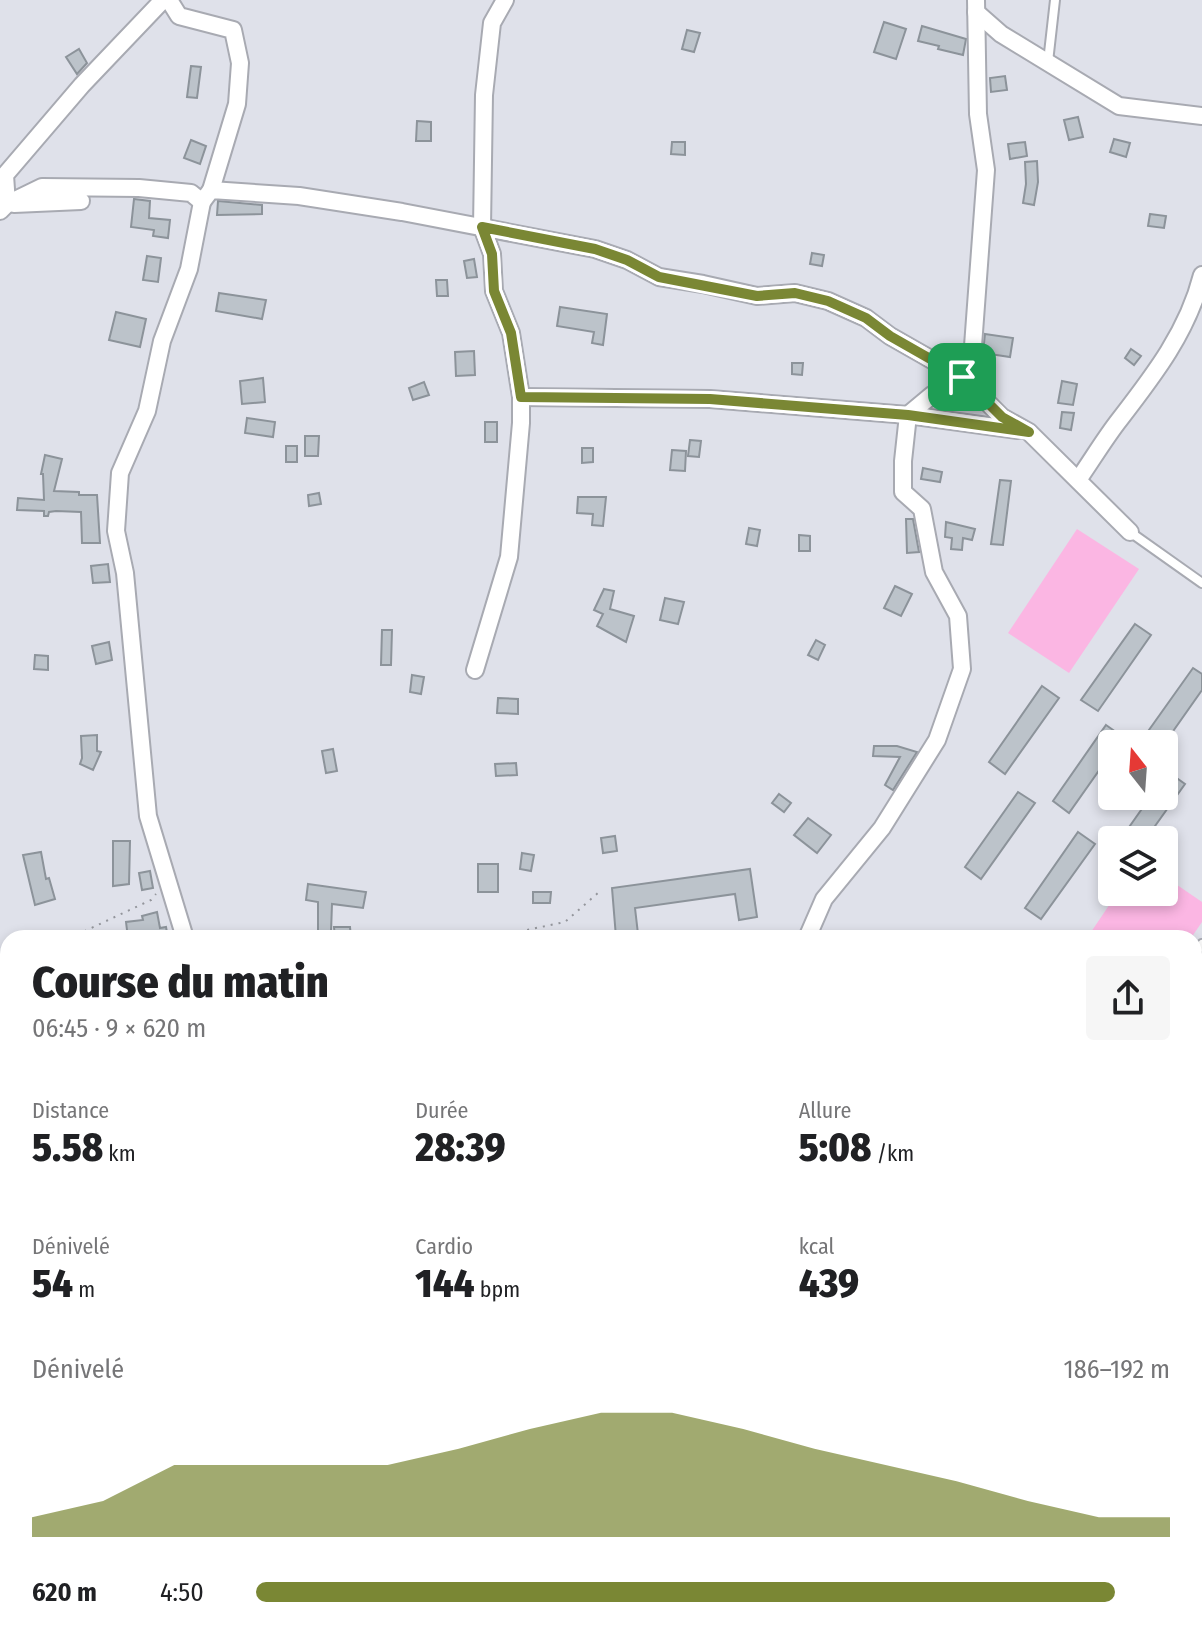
<!DOCTYPE html>
<html lang="fr">
<meta charset="utf-8">
<style>
body{margin:0;font-family:"Fira Sans Condensed",sans-serif;background:#f6f6f6;color:#202124;height:100vh;display:flex;flex-direction:column;font-size:30px;white-space:nowrap}
*{box-sizing:border-box;margin:0}
p{font-size:26px;color:#757577}
.icon{flex:none;width:44px;height:44px;fill:none;stroke:currentColor;stroke-width:2;stroke-linecap:round;stroke-linejoin:round}
.map{position:relative;flex:1;overflow:hidden}
.drawer{position:absolute;left:0px;top:930px;width:1202px;height:708px;display:flex;flex-direction:column;background:#fff;border-radius:24px 24px 0 0;box-shadow:0 4px 12px #0003}
.drawer>*{flex:none}
.needle{width:52px;rotate:343deg}
.buttons{position:absolute;left:1098px;top:730px;display:grid;gap:16px}
.buttons a{display:grid;place-items:center;width:80px;height:80px;border-radius:8px;background:#fff;box-shadow:0 4px 12px #0003;font-size:40px}
.pin{position:absolute;display:grid;place-items:center;width:68px;height:68px;color:#fff;margin:-34px;border-radius:16px;box-shadow:0 4px 12px #0006}
.round{display:grid;place-items:center;flex:none;width:84px;height:84px;border-radius:8px;background:#f6f6f6}
.overview{display:flex;align-items:center;justify-content:space-between;height:136px;padding:0 32px}
h1{font-size:44px;font-weight:800;line-height:60px}
.metrics{display:grid;grid-template-columns:repeat(3,1fr);gap:12px;height:136px;padding:8px 32px}
.metrics div{display:grid;align-content:center}
.metrics b{font-size:40px;font-weight:800}
.metrics small{font-size:22px;font-weight:400}
.metrics p{font-size:22px}
.chart{height:224px;padding:16px 32px}
.chart p{display:flex;justify-content:space-between}
.chart svg{width:100%;height:144px;margin-top:8px;fill:#7a8734;opacity:.7}
ul{padding:0 32px;list-style:none;font-size:26px}
li{display:grid;grid-template-columns:128px 96px 1fr;align-items:center;height:60px}
li i{height:20px;border-radius:10px;background:#7a8734}
.map>svg:first-child{display:block}
.green{fill:#fbb6e3}
.building{fill:#bcc3ca;stroke:#8c939a;stroke-width:2}
.lines{fill:none;stroke-linecap:round;stroke-linejoin:round}
.service-casing{stroke:#a8aab2;stroke-width:12}
.minor-casing{stroke:#a8aab2;stroke-width:20}
.path{stroke:#93959b;stroke-width:2;stroke-dasharray:2 6;stroke-linecap:butt}
.service{stroke:#fff;stroke-width:8}
.minor{stroke:#fff;stroke-width:16}
.route-casing{stroke:#fff;stroke-width:16}
.route{stroke:#7a8734;stroke-width:10}
</style>
<div class="map">
<svg width="1202" height="1638" viewBox="0 0 1202 1638">
<rect width="100%" height="100%" fill="#dfe1ea"/>
<!-- green -->
<g class="green">
<polygon points="1077,529 1139,569 1069,673 1008,633"/>
<polygon points="1164,876 1202,902 1202,922 1191,938 1087,938 1118,892 1164,892"/>
</g>
<!-- building -->
<g class="building">
<polygon points="884,22 906,29 896,59 874,52"/>
<polygon points="922,26 966,39 963,55 938,49 939,46 918,41"/>
<polygon points="687,30 700,33 694,52 682,49"/>
<polygon points="79,49 87,63 77,74 66,57"/>
<polygon points="191,66 201,67 197,98 187,97"/>
<polygon points="1005,76 1007,90 991,92 990,78"/>
<polygon points="1078,117 1083,137 1069,140 1064,120"/>
<polygon points="417,121 431,122 431,141 416,141"/>
<polygon points="1114,139 1130,143 1126,157 1110,152"/>
<polygon points="191,140 206,146 200,164 184,158"/>
<polygon points="672,142 685,142 685,155 671,154"/>
<polygon points="1025,142 1027,156 1010,159 1008,144"/>
<polygon points="1037,161 1038,182 1034,205 1023,203 1026,184 1025,162"/>
<polygon points="134,199 150,201 149,218 170,220 168,238 153,236 154,230 131,227"/>
<polygon points="218,201 262,205 262,214 217,215"/>
<polygon points="1150,214 1166,216 1164,228 1148,226"/>
<polygon points="812,253 824,255 822,266 810,264"/>
<polygon points="147,256 161,258 158,282 143,280"/>
<polygon points="474,259 477,277 467,278 464,261"/>
<polygon points="436,280 447,280 448,296 437,296"/>
<polygon points="219,293 266,300 262,319 216,311"/>
<polygon points="560,307 607,314 603,345 592,343 594,332 557,326"/>
<polygon points="116,312 146,319 140,347 109,340"/>
<polygon points="985,334 1013,338 1010,357 983,353"/>
<polygon points="1131,349 1141,356 1134,365 1125,358"/>
<polygon points="474,351 475,375 456,376 455,352"/>
<polygon points="792,363 803,363 802,375 792,374"/>
<polygon points="263,378 265,402 242,404 240,381"/>
<polygon points="1062,381 1077,384 1073,405 1058,403"/>
<polygon points="424,382 429,395 413,400 409,388"/>
<polygon points="1062,412 1074,413 1071,430 1060,428"/>
<polygon points="247,418 275,422 273,437 245,433"/>
<rect x="485" y="422" width="12" height="20"/>
<polygon points="305,436 319,436 318,456 305,456"/>
<polygon points="690,440 701,441 699,457 688,456"/>
<rect x="286" y="446" width="11" height="16"/>
<polygon points="582,448 593,448 593,462 582,463"/>
<polygon points="672,450 686,451 685,471 670,470"/>
<polygon points="45,455 62,459 54,491 79,492 79,495 97,495 100,543 82,543 81,512 56,511 49,512 48,516 44,516 44,511 17,510 18,498 44,500 43,474 41,474"/>
<polygon points="923,468 942,472 940,482 921,479"/>
<polygon points="1000,480 1011,481 1003,545 991,544"/>
<polygon points="319,493 321,504 309,506 308,495"/>
<polygon points="578,497 606,497 603,526 592,525 593,514 577,513"/>
<polygon points="906,519 913,519 919,552 907,553"/>
<polygon points="946,522 975,529 972,540 963,538 962,550 951,549 952,538 945,537"/>
<polygon points="749,528 760,530 757,546 746,544"/>
<polygon points="799,535 810,536 810,551 799,551"/>
<polygon points="108,564 110,582 93,583 91,566"/>
<polygon points="895,586 912,594 901,616 884,608"/>
<polygon points="604,589 614,591 610,609 634,616 626,642 597,626 603,614 594,610"/>
<polygon points="665,598 684,602 678,624 660,620"/>
<polygon points="1135,624 1151,635 1098,711 1081,700"/>
<polygon points="382,630 392,630 391,665 381,665"/>
<polygon points="816,640 825,645 818,660 808,655"/>
<polygon points="109,642 112,660 96,664 92,646"/>
<polygon points="35,655 48,656 48,670 34,669"/>
<polygon points="1193,668 1202,674 1202,690 1164,744 1139,744"/>
<polygon points="412,675 424,677 421,694 410,692"/>
<polygon points="1042,686 1059,698 1005,774 989,762"/>
<polygon points="498,698 518,699 518,714 497,713"/>
<polygon points="1106,725 1123,737 1118,744 1112,744 1112,752 1069,813 1053,801"/>
<polygon points="97,735 97,751 101,752 93,770 80,764 82,758 81,736"/>
<polygon points="874,746 897,746 917,752 893,790 885,785 900,757 873,756"/>
<polygon points="333,749 337,771 326,773 322,751"/>
<polygon points="516,763 517,775 496,776 495,764"/>
<polygon points="1164,769 1185,784 1145,840 1120,840 1151,796 1164,796"/>
<polygon points="1018,792 1035,803 981,879 965,867"/>
<polygon points="779,794 791,803 784,812 772,803"/>
<polygon points="808,818 831,835 817,853 794,835"/>
<polygon points="1078,832 1095,844 1041,919 1025,908"/>
<polygon points="615,836 617,851 603,853 601,838"/>
<polygon points="113,841 130,841 129,884 113,886"/>
<polygon points="41,852 46,879 49,878 55,899 35,905 23,855"/>
<polygon points="522,853 534,855 531,871 520,869"/>
<rect x="478" y="864" width="20" height="28"/>
<polygon points="750,869 757,917 739,920 735,894 635,908 638,934 616,937 612,888"/>
<polygon points="150,871 153,888 142,890 139,873"/>
<polygon points="308,884 366,892 363,908 332,904 331,932 318,932 318,902 306,900"/>
<polygon points="533,892 551,892 550,903 533,903"/>
<polygon points="157,912 160,928 166,927 168,938 128,938 126,922 143,920 142,916"/>
<polygon points="334,927 350,927 351,938 335,938"/>
</g>
<g class="lines">
<defs>
<g id="service">
<polyline points="1048,62 1055,0"/>
<polyline points="1130,532 1202,583"/>
<polyline points="1194,955 1202,944"/>
<polyline points="0,1201 8,1201"/>
<polyline points="1194,1235 1202,1241"/>
<polyline points="1194,1323 1202,1312"/>
<polyline points="677,1630 689,1638"/>
<polyline points="727,1638 732,1630"/>
<polyline points="982,1638 987,1630"/>
</g>
<g id="minor">
<polyline points="169,0 179,16 233,30 240,63 237,104 211,190"/>
<polyline points="976,12 1001,34 1119,106 1202,116"/>
<polyline points="14,204 81,201"/>
<polyline points="0,208 7,204 5,175 82,85 163,0"/>
<polyline points="0,211 7,204 42,187 139,188 191,193 202,202 211,190 299,196 402,212 595,249 627,260 659,277 703,284 757,296 795,293 828,301 866,318 890,336 962,377 1002,417 1029,432 1130,532"/>
<polyline points="521,397 710,399 908,415 1018,430"/>
<path d="M1078,480C1092,460 1105,438 1120,419C1154,375 1188,331 1202,275"/>
<polyline points="475,670 509,557 521,423 521,397 511,333 494,291 492,254 482,227 484,95 492,23 505,0"/>
<polyline points="185,938 148,816 125,573 116,531 120,473 147,411 162,341 189,269 202,202"/>
<polyline points="807,938 824,899 882,828 937,740 962,669 958,616 934,572 922,509 903,492 903,461 908,415 932,395 971,373 986,170 978,114 976,0"/>
<polyline points="0,1144 8,1180"/>
<polyline points="0,1610 8,1610"/>
<polyline points="119,1630 134,1638"/>
<polyline points="254,1638 265,1630"/>
</g>
</defs>
<!-- service casing -->
<use href="#service" class="service-casing"/>
<!-- minor casing -->
<use href="#minor" class="minor-casing"/>
<!-- path -->
<g class="path">
<polyline points="70,938 151,900 156,894"/>
<polyline points="488,938 565,922 599,892"/>
<polyline points="0,1121 8,1118"/>
</g>
<!-- service -->
<use href="#service" class="service"/>
<!-- minor -->
<use href="#minor" class="minor"/>
</g>
<g class="lines">
<defs>
<polygon id="route" points="482,227 595,249 627,260 659,277 757,296 795,293 828,301 866,318 890,336 962,377 1002,417 1029,432 908,415 710,399 521,397 511,333 494,291 492,254"/>
</defs>
<!-- route casing -->
<use href="#route" class="route-casing"/>
<!-- route -->
<use href="#route" class="route"/>
</g>
</svg>
<div class="buttons">
<a><svg class="needle" viewBox="-14 -14 28 28"><path d="M0-13l5 13h-10z" fill="#e53935"/><path d="M0 13l5-13h-10z" fill="#757577"/></svg></a>
<a><svg class="icon" aria-label="layers" viewBox="0 0 24 24"><path d="M12 4l9 5-9 5-9-5zM3 14l9 5 9-5"/></svg></a>
</div>
<div class="pin" style="left:962px;top:377px;background:#1e9e55"><svg class="icon" aria-label="arrive" viewBox="0 0 24 24"><path d="M6 21V4h12l-3 4 3 4H6"/></svg></div>
<section class="drawer">
<div class="overview"><div><h1>Course du matin</h1><p>06:45 · 9 × 620 m</p></div><a class="round"><svg class="icon" aria-label="share" viewBox="0 0 24 24"><path d="M12 15V3M7 8l5-5 5 5M5 13v7h14v-7"/></svg></a></div>
<div class="metrics">
<div><p>Distance</p><b>5.58<small> km</small></b></div>
<div><p>Durée</p><b>28:39</b></div>
<div><p>Allure</p><b>5:08<small> /km</small></b></div>
</div>
<div class="metrics">
<div><p>Dénivelé</p><b>54<small> m</small></b></div>
<div><p>Cardio</p><b>144<small> bpm</small></b></div>
<div><p>kcal</p><b>439</b></div>
</div>
<div class="chart"><p><span>Dénivelé</span>186–192 m</p>
<svg viewBox="0 0 160 44" preserveAspectRatio="none"><path d="M0 44V38L10 33L20 22L30 22L40 22L50 22L60 17L70 11L80 6L90 6L100 11L110 17L120 22L130 27L140 33L150 38L160 38V44z"/></svg>
</div>
<ul>
<li><b>620 m</b>4:50<i style="width:94%"></i></li>
</ul>
</section>
</div>
